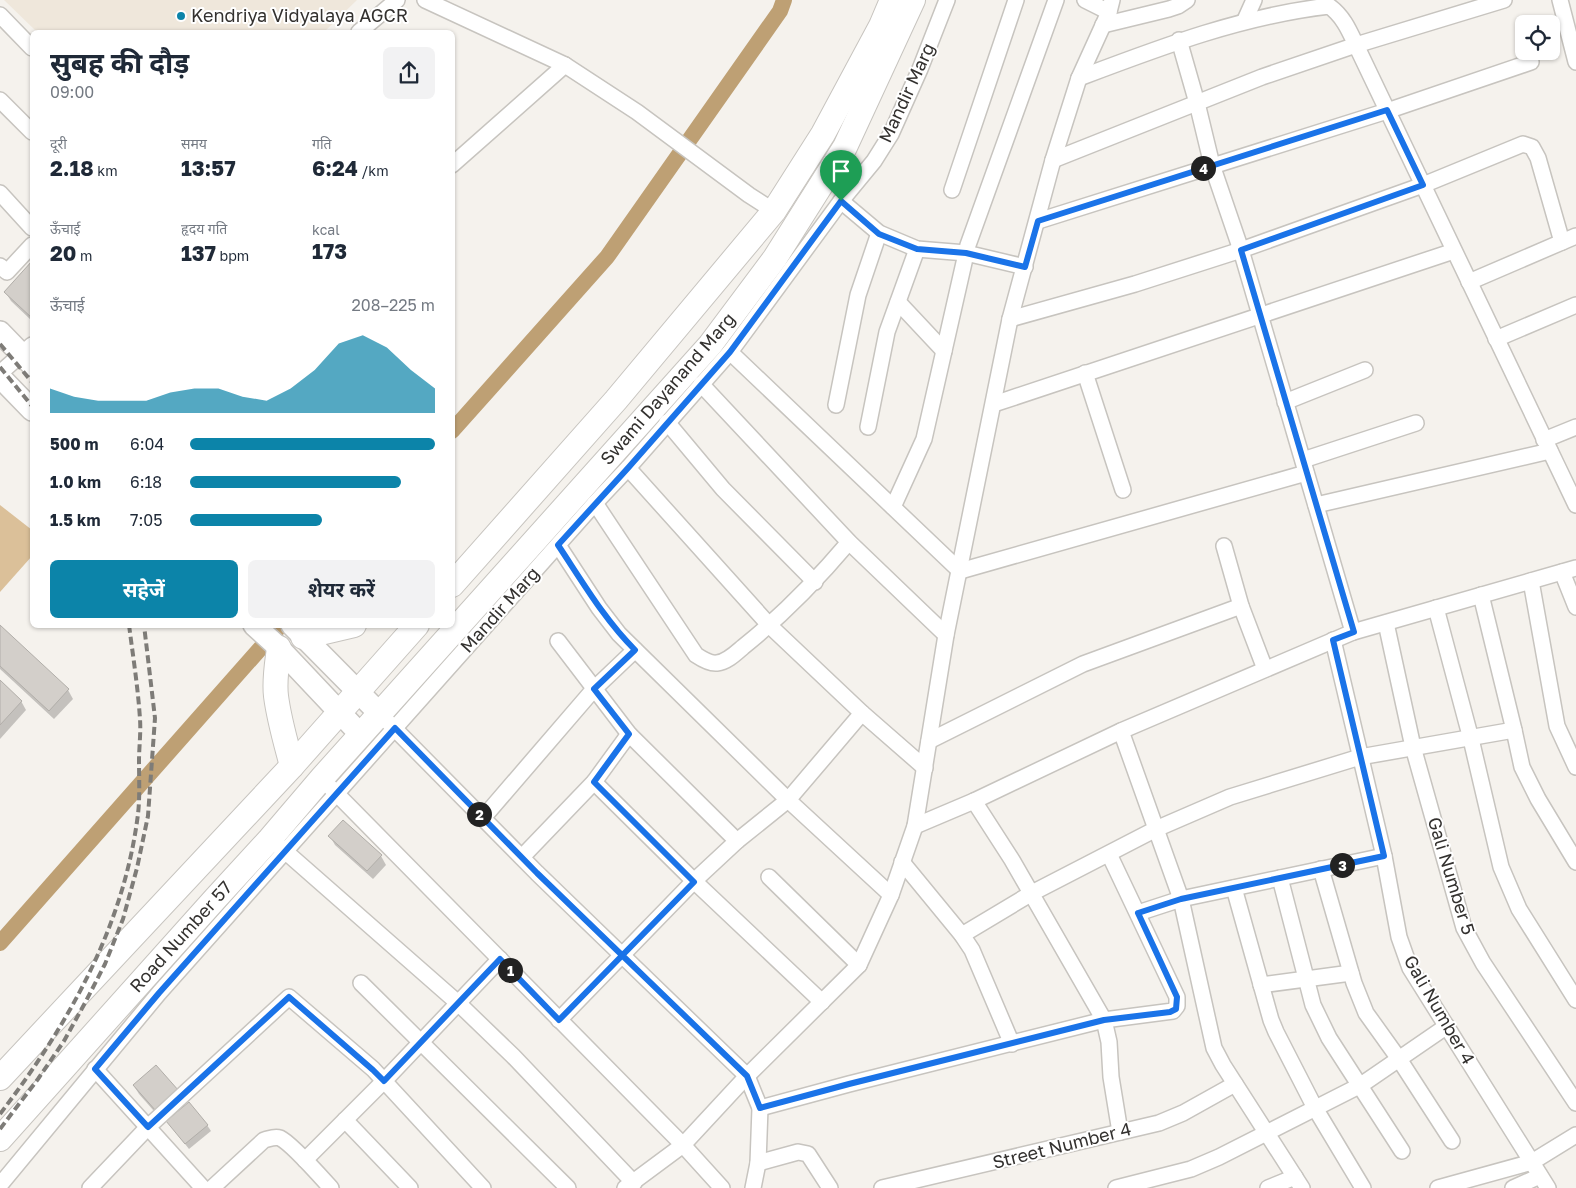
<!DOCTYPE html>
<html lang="hi">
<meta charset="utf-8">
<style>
body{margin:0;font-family:"Golos Text","Noto Sans Devanagari",sans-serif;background:#f2f2f3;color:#1f2937;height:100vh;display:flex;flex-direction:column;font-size:19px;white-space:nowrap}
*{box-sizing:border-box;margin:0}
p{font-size:16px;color:#747a83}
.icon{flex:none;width:28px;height:28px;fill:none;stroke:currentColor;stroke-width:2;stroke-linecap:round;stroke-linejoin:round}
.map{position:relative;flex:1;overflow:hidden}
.drawer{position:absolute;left:30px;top:30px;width:425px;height:598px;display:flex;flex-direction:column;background:#fff;border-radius:8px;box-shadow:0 1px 4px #0004}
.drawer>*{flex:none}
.controls{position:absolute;left:1515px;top:15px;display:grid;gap:10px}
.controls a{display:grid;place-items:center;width:45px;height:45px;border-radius:8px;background:#fff;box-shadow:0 1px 4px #0004;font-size:25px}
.pin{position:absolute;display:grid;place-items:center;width:42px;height:42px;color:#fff;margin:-51px -21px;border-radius:50% 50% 50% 0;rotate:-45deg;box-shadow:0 0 5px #0007}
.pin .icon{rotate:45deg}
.km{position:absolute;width:25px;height:25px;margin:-12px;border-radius:50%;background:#222;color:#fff;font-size:14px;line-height:25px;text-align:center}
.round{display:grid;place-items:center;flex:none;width:52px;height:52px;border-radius:8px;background:#f2f2f3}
.summary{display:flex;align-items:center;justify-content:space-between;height:85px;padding:0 20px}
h1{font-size:28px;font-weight:700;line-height:38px}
.stats{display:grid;grid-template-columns:repeat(3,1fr);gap:8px;height:85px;padding:5px 20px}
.stats div{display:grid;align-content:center}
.stats b{font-size:21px;font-weight:700}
.stats small{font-size:14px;font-weight:400}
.stats p{font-size:14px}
.chart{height:140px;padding:10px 20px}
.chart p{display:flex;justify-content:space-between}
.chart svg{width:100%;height:90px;margin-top:5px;fill:#0c84a9;opacity:.7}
.action{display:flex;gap:10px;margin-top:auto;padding:10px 20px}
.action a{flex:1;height:58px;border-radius:8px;background:#0c84a9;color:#fff;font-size:20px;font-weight:700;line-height:58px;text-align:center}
.action a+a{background:#f2f2f3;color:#1f2937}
ul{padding:0 20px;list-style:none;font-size:16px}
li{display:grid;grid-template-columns:80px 60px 1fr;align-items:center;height:38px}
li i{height:12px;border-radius:6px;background:#0c84a9}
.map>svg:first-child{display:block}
.built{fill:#efe7db}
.green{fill:#dbc099}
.shadow{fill:#0003}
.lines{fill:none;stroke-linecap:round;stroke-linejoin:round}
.canal{stroke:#bea074;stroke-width:16}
.building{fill:#d3cfca;stroke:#b1aea9}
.minor-casing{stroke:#c7c4bf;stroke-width:18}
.secondary-casing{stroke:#c7c4bf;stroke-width:24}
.primary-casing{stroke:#c7c4bf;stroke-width:26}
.minor{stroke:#fff;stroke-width:15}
.secondary{stroke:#fff;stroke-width:21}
.primary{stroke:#fff;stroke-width:24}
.rail{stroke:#7e7c78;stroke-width:4;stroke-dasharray:8 4;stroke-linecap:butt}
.route-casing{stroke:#fff;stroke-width:10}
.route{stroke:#1a73e8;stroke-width:6}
.poi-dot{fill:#0c84a9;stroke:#fff;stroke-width:2}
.labels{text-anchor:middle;stroke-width:4;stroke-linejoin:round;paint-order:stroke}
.poi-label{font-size:18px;fill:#33312f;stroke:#fff;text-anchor:start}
.street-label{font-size:18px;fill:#33312f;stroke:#fff}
</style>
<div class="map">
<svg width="1576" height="1188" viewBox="0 0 1576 1188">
<rect width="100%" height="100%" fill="#f5f2ed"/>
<!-- built -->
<polygon class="built" points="4,0 357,0 324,32 37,32"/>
<!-- green -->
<polygon class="green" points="0,505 32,530 32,556 0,592"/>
<!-- shadow -->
<g class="shadow">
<polygon points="32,263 32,321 11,301 6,293"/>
<polygon points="0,627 68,690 73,699 54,719 0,669"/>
<polygon points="0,681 21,701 26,710 0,739"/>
<polygon points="330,836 381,856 386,865 373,879 335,845"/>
<polygon points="134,1086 178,1091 161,1119 139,1094"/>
<polygon points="167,1121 207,1125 211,1131 189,1149"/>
</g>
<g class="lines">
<!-- canal -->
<g class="canal">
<polyline points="452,431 607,257 780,11 784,0"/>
<polyline points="0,943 281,625"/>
</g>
</g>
<!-- building -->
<g class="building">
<polygon points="32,261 32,318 4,292"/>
<polygon points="0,625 69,689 49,711 0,666"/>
<polygon points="0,680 22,701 0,725"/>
<polygon points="343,820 382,855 367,871 328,836"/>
<polygon points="156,1065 179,1091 156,1111 133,1085"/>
<polygon points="189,1102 208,1125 185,1144 166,1121"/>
</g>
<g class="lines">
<defs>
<g id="minor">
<polyline points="425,0 565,65 637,112 749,195 774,211"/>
<polyline points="1085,0 1109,12"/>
<polyline points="1560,0 1576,62"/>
<polyline points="0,15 32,48"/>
<polyline points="1245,20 1254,0"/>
<polyline points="1103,25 1169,9 1178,6 1187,0"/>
<polyline points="359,32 397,0"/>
<polyline points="1179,40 1197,103 1212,165 1241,250 1353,632"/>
<path d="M1079,78C1161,47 1242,16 1329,6C1343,16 1349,30 1356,45L1576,505"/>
<polyline points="0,100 32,132"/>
<polyline points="1053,160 1262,77 1356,45 1504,0"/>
<polyline points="452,165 565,65"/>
<polyline points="952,190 1016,0"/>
<polyline points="0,193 32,228"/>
<polyline points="841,201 879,233 917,249 966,253 1025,267"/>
<polyline points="1038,221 1387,111 1531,62"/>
<polyline points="0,266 7,272 32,245"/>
<polyline points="1469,282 1576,236"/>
<polyline points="898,302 944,351"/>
<polyline points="1010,319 1135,284 1241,250 1423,185 1523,144 1532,147 1538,158 1562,242"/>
<polyline points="1496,339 1576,305"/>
<polyline points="730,352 960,571 1306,473"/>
<polyline points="0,373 32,345"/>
<polyline points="1085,373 1123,490"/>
<polyline points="701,384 849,542 946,635"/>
<polyline points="1285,402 1365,370"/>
<polyline points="994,404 1454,251"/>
<polyline points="836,405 858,295 879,233"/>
<polyline points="667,422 723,489 815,582"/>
<polyline points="868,427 887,332 917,249"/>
<polyline points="1544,440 1576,427"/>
<polyline points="1303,460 1416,423"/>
<polyline points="628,468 770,626 862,713 925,768"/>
<path d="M595,503L696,655C702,659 710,664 717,663C727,662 736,653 743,647C783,615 816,581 849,542"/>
<polyline points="1316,505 1550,451"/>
<polyline points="893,507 924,439 968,245 1056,0"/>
<polyline points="558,545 599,608 619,634 788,800 891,895"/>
<polyline points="1224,546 1241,606 1265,669"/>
<polyline points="1562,572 1576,607"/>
<polyline points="1531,581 1557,726 1576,767"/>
<polyline points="1481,595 1514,730 1522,767 1538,799 1576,862"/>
<polyline points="1436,608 1471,739 1501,867 1519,909 1576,1000"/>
<polyline points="1386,623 1413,747 1464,928 1483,963 1576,1103"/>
<polyline points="1333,640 1384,856 1399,937 1410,968 1548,1188"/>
<polyline points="558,641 629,734 737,841"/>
<polyline points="388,722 537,873 747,1076 760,1108 758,1163 753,1188"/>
<polyline points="1121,731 1181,899 1214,1048 1223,1065 1302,1188"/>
<polyline points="929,741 1083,664 1241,606"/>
<polyline points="594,782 694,881 822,1002"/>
<polyline points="330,787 683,1145 722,1188"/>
<polyline points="974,801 1012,860 1104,1020 1109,1042 1111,1077 1120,1132"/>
<polyline points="483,818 594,689 635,650"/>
<polyline points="915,826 974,801 1121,731 1353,632 1576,568"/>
<polyline points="278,845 458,1003 513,1056 634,1183"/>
<polyline points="522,857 594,782 629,734"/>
<polyline points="902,862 962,935 972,950 1012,1044"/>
<polyline points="1321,869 1354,983 1366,1013 1399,1059 1452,1141"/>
<polyline points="769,877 859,965"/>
<polyline points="1280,878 1313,1005 1329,1038 1402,1151"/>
<polyline points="1234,888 1271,1020 1276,1032 1315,1108 1363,1188"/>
<polyline points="1138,913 1181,899 1384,856"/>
<polyline points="962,935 1032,893 1156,829 1230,797 1360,757 1514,730"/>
<polyline points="361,983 568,1188"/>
<polyline points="1261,985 1351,973"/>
<polyline points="559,1020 694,881 737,841 788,800 862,713"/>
<polyline points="95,1069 203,1188"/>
<polyline points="760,1108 849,1084 1104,1020 1173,1011 1177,1006 1177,997 1109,854"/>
<polyline points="345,1120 410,1188"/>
<polyline points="305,1160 384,1081 500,959"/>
<polyline points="758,1163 798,1152 808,1154 830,1188"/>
<polyline points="0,1185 159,993 595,503 628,468 730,352 841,201 874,161 891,134 920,69 947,0"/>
<polyline points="90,1188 148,1127 289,997 373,1069 483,1188"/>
<path d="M212,1188L264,1140C269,1139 274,1136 280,1138C291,1143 321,1177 331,1188"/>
<polyline points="625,1188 683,1145 747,1076 859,965 891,895 915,826 946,635 1010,319 1053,160 1079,78 1109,12 1112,0"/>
<polyline points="882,1188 1159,1123 1183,1113 1235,1084"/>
<polyline points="1116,1188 1191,1169 1219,1157 1361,1085 1447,1026"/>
<polyline points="1268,1188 1295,1177"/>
<polyline points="1438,1188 1532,1162 1576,1135"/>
<polyline points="1513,1188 1540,1176"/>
</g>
<g id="secondary">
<polyline points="0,332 32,365"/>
<polyline points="0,377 32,410"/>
<polyline points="254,625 276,645 361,735"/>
<polyline points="292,625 380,714"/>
</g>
<g id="primary">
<polyline points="452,585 616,400 774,211 823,134 881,26 892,0"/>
<polyline points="303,637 354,625"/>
<path d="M279,648C277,664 274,680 276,696C279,720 286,743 292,766"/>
<polyline points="0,1078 292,766 417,625"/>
<polyline points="0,1139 215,899 270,839 322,778 710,345 775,258 845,147 913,0"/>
</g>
</defs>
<!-- minor casing -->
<use href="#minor" class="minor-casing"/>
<!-- secondary casing -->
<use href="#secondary" class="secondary-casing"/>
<!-- primary casing -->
<use href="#primary" class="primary-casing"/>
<!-- minor -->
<use href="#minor" class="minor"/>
<!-- secondary -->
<use href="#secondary" class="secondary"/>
<!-- primary -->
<use href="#primary" class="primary"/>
<!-- rail -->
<g class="rail">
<polyline points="0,344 32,382"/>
<polyline points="0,367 32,406"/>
<path d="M0,1114C68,1025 124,927 138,814C140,797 139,778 139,761C139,747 141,733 140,719C138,688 133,656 129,625"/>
<polyline points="0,1129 38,1079 64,1041 86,1001 105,964 123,919 137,868 148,816 155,718 144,625"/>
</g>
</g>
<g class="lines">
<defs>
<path id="route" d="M841,201L730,352L628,468L558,545C582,581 604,619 635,650L594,689L629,734L594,782L694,882L559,1020L500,959L384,1081L373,1070L289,997L148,1127L95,1069L159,993L395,728L537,873L747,1076L760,1108L849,1084L1104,1020L1170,1012L1176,1009L1177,997L1138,913L1181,899L1384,856L1333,640L1354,632L1241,250L1423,185L1387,110L1038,221L1025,267L966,253L917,249L879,234L841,201"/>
</defs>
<!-- route casing -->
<use href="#route" class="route-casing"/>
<!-- route -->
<use href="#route" class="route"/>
</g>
<!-- markers -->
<circle class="poi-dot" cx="181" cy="16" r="5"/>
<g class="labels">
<!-- poi labels -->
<g class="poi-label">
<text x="191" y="22">Kendriya Vidyalaya AGCR</text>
</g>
<!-- street labels -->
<g class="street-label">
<text transform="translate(907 93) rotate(-65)" y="6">Mandir Marg</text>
<text transform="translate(668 389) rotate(-49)" y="6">Swami Dayanand Marg</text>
<text transform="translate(500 610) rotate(-48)" y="6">Mandir Marg</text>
<text transform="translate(1451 876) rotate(73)" y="6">Gali Number 5</text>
<text transform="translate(181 937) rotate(-48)" y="6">Road Number 57</text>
<text transform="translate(1439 1010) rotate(60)" y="6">Gali Number 4</text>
<text transform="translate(1062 1146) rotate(-14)" y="6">Street Number 4</text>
</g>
</g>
</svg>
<div class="controls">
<a><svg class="icon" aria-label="locate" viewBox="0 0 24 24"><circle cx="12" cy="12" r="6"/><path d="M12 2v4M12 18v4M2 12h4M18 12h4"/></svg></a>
</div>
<div class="pin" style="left:841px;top:201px;background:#1e9e55"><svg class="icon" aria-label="arrive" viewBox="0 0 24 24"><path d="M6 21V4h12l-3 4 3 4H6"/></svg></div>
<b class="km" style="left:510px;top:970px">1</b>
<b class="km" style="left:479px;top:814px">2</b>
<b class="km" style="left:1342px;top:865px">3</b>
<b class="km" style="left:1203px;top:168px">4</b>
<section class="drawer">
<div class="summary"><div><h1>सुबह की दौड़</h1><p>09:00</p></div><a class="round"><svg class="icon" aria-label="share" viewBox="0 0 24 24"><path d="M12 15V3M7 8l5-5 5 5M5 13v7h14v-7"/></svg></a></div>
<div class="stats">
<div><p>दूरी</p><b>2.18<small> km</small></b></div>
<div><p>समय</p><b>13:57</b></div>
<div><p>गति</p><b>6:24<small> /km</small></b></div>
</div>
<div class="stats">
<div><p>ऊँचाई</p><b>20<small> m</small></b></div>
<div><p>हृदय गति</p><b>137<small> bpm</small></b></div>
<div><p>kcal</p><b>173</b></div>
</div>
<div class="chart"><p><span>ऊँचाई</span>208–225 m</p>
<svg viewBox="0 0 160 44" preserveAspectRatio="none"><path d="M0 44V32L10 36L20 38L30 38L40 38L50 34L60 32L70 32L80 36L90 38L100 32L110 23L120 10L130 6L140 12L150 23L160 32V44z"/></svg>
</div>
<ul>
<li><b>500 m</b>6:04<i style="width:100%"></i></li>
<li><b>1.0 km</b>6:18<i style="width:86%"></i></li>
<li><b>1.5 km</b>7:05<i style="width:54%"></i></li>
</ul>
<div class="action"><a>सहेजें</a><a>शेयर करें</a></div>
</section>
</div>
